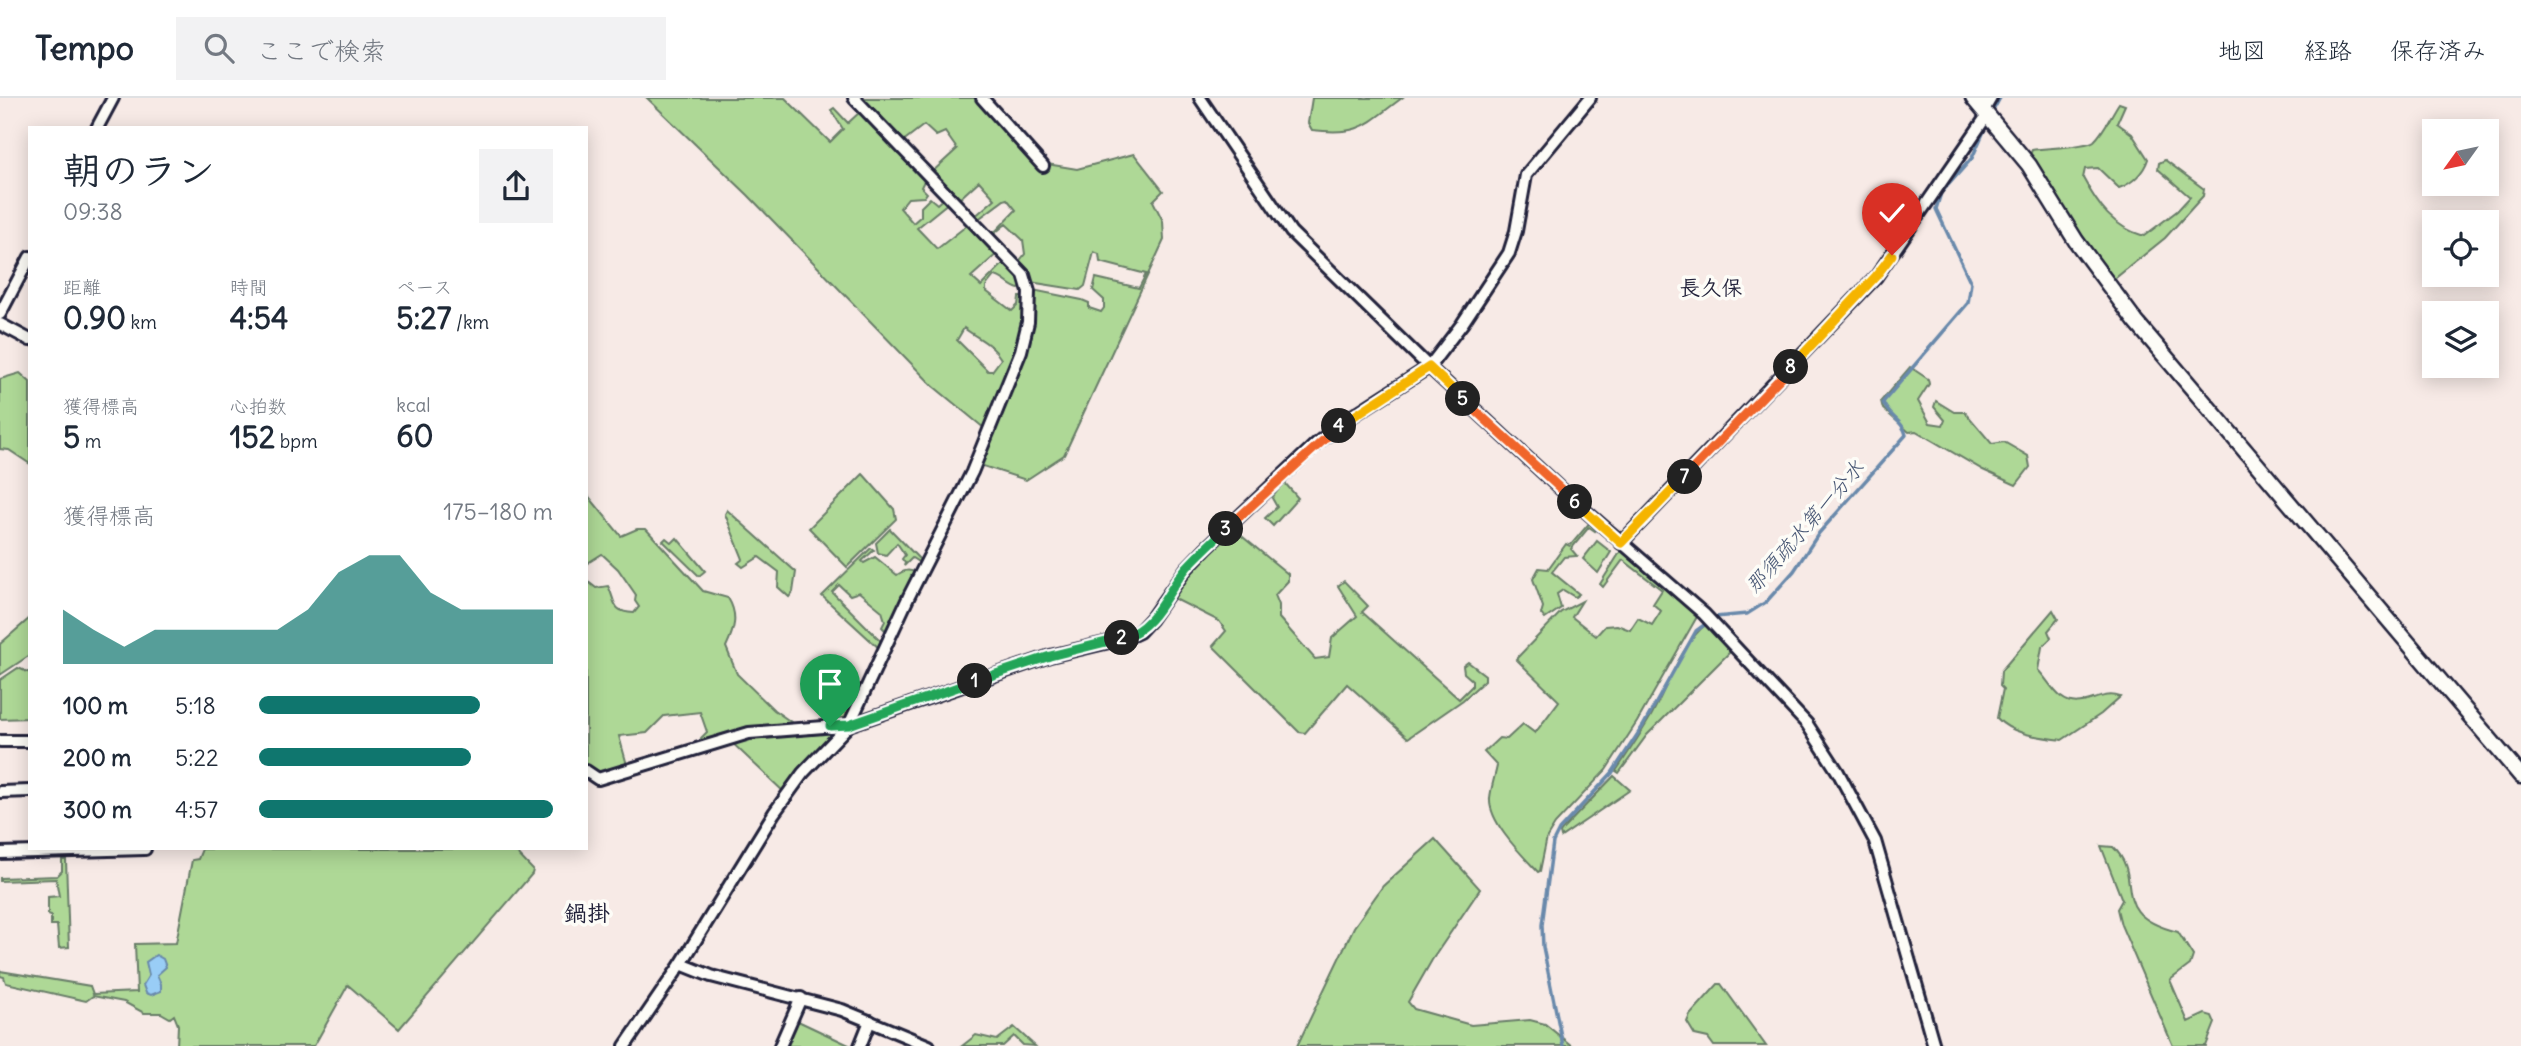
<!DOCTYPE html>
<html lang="ja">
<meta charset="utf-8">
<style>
body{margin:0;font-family:Delius,"Klee One",sans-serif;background:#f2f2f3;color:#1f2937;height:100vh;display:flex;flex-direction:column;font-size:26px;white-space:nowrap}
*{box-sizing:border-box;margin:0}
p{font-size:23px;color:#747a83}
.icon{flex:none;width:38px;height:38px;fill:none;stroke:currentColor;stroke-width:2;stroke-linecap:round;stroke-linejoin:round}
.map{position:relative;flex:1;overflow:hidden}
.drawer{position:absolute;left:28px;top:28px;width:560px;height:724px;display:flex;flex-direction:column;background:#fff;border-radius:0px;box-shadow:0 4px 18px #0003}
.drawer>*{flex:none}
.needle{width:46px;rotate:237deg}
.buttons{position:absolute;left:2422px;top:21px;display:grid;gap:14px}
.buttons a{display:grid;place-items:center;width:77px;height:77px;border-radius:0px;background:#fff;box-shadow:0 4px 18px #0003;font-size:35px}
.pin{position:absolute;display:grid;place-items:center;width:60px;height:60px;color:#fff;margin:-72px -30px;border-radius:50% 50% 50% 0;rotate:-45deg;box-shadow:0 0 7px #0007}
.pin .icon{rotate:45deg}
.km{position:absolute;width:35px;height:35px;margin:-18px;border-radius:50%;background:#222;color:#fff;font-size:19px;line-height:35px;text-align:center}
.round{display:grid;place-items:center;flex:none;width:74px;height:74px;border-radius:0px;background:#f2f2f3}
.headline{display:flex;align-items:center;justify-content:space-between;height:119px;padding:0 35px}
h1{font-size:38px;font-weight:700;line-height:52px}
.metrics{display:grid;grid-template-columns:repeat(3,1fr);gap:10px;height:119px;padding:7px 35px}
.metrics div{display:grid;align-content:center}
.metrics b{font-size:30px;font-weight:700}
.metrics small{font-size:19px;font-weight:400}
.metrics p{font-size:19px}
.chart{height:196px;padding:14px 35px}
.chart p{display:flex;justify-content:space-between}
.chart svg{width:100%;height:126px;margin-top:7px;fill:#0f766e;opacity:.7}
ul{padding:0 35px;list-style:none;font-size:23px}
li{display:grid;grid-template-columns:112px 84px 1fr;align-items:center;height:52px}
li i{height:18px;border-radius:9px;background:#0f766e}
header{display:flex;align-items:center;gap:42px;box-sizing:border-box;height:98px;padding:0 35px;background:#fff;border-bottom:2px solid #e0e1e3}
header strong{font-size:33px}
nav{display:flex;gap:38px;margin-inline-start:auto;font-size:24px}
.search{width:490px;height:63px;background:#f2f2f3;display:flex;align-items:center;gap:18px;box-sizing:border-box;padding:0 24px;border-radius:0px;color:#747a83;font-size:26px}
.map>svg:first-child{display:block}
.green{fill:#aed896;stroke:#687d68;stroke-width:2;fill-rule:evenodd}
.water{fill:#99cdf6;stroke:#6989ab;stroke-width:2}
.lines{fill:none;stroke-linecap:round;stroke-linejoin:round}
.stream{stroke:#6989ab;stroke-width:3.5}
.street-casing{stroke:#22223b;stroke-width:16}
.secondary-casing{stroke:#22223b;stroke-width:19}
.street{stroke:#fdfcf7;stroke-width:10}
.secondary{stroke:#fdfcf7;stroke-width:14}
.split-1-casing{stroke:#fff;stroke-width:14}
.split-2-casing{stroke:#fff;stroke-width:14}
.split-3-casing{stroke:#fff;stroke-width:14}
.split-4-casing{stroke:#fff;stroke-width:14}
.split-5-casing{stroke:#fff;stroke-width:14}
.split-6-casing{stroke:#fff;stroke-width:14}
.split-7-casing{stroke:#fff;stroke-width:14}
.split-8-casing{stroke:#fff;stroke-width:14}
.split-9-casing{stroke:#fff;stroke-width:14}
.split-1{stroke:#22a559;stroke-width:9}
.split-2{stroke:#22a559;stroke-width:9}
.split-3{stroke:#22a559;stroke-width:9}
.split-4{stroke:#f0652b;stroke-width:9}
.split-5{stroke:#f5b400;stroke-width:9}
.split-6{stroke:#f0652b;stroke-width:9}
.split-7{stroke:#f5b400;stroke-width:9}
.split-8{stroke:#f0652b;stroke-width:9}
.split-9{stroke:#f5b400;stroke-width:9}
.labels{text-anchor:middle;stroke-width:7;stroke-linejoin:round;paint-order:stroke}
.neighbourhood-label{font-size:21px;font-weight:bold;fill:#22223b;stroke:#fdfcf7}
.water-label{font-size:21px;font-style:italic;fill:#465573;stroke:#fdfcf7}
.quarter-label{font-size:23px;font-weight:bold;fill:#22223b;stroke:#fdfcf7}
</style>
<header>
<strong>Tempo</strong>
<div class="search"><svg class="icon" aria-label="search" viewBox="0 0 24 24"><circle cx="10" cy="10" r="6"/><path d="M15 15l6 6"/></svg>ここで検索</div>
<nav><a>地図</a><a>経路</a><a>保存済み</a></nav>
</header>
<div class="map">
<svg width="2521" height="948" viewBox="0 0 2521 948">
<rect width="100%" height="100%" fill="#f7eae6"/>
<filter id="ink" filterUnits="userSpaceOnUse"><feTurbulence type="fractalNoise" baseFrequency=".0143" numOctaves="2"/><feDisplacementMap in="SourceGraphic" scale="14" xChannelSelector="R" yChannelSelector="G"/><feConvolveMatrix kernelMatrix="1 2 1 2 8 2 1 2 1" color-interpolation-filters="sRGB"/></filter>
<g filter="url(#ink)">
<!-- green -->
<g class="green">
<path d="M647,0H785L830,44L843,31L831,12L834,10L848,25L861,13L849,0H852L926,79L921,89L927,95L924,99L908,100L900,110L913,125L921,118V109L930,100L937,106L945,99L949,104L917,130L937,151L970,125L999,154L971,179L981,188L1006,163L1018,176L1023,188L1019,191C1009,189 1004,179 994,178L986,188V193L1012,213L1018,207L1019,199H1026L1033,192L1082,202L1089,205V210L1101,214L1104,210V202L1093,192L1096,180L1139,190L1146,176L1100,164L1099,156L1094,154L1085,188L1080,192L1030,184L1017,166L1025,156L1023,142L1006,126L990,139L1016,112L1007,101L1004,102L977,122L973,120L995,101L979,83L957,103L931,75L957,51L945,34L936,38L924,27L902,44L859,0H978L1035,64L1077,71L1134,56L1163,93L1153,103L1163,123L1164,142L1064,357L1026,382L980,367L990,335L933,288L748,97ZM964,230C978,241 992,245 1001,261L992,273H988L957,242Z"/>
<path d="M1312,0H1402C1365,27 1361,38 1312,32L1308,25Z"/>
<path d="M2119,5L2125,7L2117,25L2132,36L2148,61C2144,74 2132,86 2119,90L2098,70L2085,71L2083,80C2098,108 2113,129 2144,138L2177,113L2190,99L2158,71L2159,65L2165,62L2204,91L2203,98L2165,140L2113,182L2076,136L2030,57L2032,52C2045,50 2087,49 2094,43C2104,34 2111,17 2119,5Z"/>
<polygon points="1910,269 1928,281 1929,286 1918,303 1930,325 1943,327 1945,322 1934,309 1936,303 1954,314 1965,314 1992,346 2004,344 2028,358 2030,369 2016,387 1983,372 1916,333 1909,334 1883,311 1881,303"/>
<polygon points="20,275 30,284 30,366 9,352 0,351 0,281"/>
<polygon points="863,376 894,411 896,421 847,469 809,430"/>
<polygon points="1284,384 1298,400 1273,428 1265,420 1277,409 1272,400"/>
<path d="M586,395L621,438L637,431H646L703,493L728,500C739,518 734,532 726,549L737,576L774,612L794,626L841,631L786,696L724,637L702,643L701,640L707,634L700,614L664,618L647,635L619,638L627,667L599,675L586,669V482L596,490L608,488C616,502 610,514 634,515L639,509L635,503L636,497L618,471L602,456L586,466Z"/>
<polygon points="727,412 796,474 793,494 789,499 778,489 779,474 759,459 743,469 738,465 743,461 725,416"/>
<polygon points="1591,423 1597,430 1595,433 1589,429 1571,451 1577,458 1564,459 1552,474 1579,496 1575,499 1563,492 1557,496 1561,510 1545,521 1541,516 1543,509 1533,481 1539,470 1548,471 1566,446 1570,448"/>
<polygon points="890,431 921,463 920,465 912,460 904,468 905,465 902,461 905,457 897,445 886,457 878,455 876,445"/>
<path d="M1232,434L1238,435L1288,476V483L1275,497L1279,507V520L1315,561L1329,559L1332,540L1357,518L1338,488L1344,483L1368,508L1362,514L1459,601L1472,588V582L1464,575L1463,568L1468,564L1485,577V582L1463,602L1408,640L1347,586L1305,635L1299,634L1213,548L1226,533L1219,523L1175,501L1173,496C1188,474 1208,446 1232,434Z"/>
<polygon points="666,440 672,445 677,440 705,473 699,478 663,443"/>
<polygon points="1597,443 1611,454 1598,475 1583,461"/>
<path d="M871,450L874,452L862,463L864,465L875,459L897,477C904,472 909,471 917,475L888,535L882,529L885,523L882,513L859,494L850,497L839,487L832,494L883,545L880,551L822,498Z"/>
<path d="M1622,451L1698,517L1637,624L1606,672L1555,726L1547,739L1540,773L1538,774C1522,757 1488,724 1490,700C1491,690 1495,678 1497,668L1484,654L1499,640L1507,641L1523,626L1535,635L1559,603L1516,561L1561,514L1582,503L1572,519L1596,538L1605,528L1617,527L1630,532L1638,520L1652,527L1661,513L1653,506L1662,492L1623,462L1603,489L1600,486Z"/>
<path d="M2053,512L2058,521L2048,533L2051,540L2042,549L2038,572C2046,580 2052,592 2061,599C2081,615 2099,591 2120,599L2101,616L2062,642C2041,639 2012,637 1997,620L2003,591L2000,588L2001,573Z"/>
<polygon points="30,520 30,557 0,577 0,546"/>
<path d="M1708,525L1733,551L1647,637L1619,675L1616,673C1628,655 1640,637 1651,618C1666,591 1683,542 1708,525Z"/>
<polygon points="18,570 30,575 30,620 0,621 0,582"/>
<polygon points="846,586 856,600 846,622 832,625 819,611 824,609 831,614 841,596 841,589"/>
<polygon points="1614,678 1630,692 1561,739 1560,735 1564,730"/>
<polygon points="1435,741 1480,791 1432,862 1408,904 1414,911 1471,927 1530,922 1545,926 1572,948 1297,948 1354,829 1383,788"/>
<path d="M2101,748L2113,749C2146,780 2105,816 2178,834L2193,858L2190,867L2170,882L2188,924L2205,916L2212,918L2215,925L2206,948H2173L2121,827L2117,811L2122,802Z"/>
<polygon points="202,751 513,751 533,772 532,776 399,931 348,887 314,948 177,948 178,927 174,917 170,920 161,915 144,915 124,904 93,898 86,903 6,885 4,879 0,878 0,873 90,888 93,896 137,894 135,846 176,845 192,762 198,761"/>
<polygon points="62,762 66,762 69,849 59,850 57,827 51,827 51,818 48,817 48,799 59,798 56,781 0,783 0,780 57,778 62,773"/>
<polygon points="1718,886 1721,886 1766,948 1714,948 1708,940 1695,937 1687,924 1690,917"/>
<polygon points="798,923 851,948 786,948"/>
<polygon points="1014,929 1035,948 1023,947 1014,938 1003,948 962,948 976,937 997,942"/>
</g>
<!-- water -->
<polygon class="water" points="156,857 163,861 166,869 157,877 161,886 161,893 151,897 146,895 143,887 149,877 146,864"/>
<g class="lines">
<!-- stream -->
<g class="stream">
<polyline points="1991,16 2000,0"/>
<path d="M1563,948L1543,849L1542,827L1553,744L1559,732L1612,675L1643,628L1696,533L1715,519L1747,516L1766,504L1794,473L1819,435L1906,337C1903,322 1887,318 1883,304L1968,205L1971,185L1936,111L1941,95L1972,60L1988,24"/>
</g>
<defs>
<g id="street">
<polyline points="982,0 1043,68"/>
<polyline points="1200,0 1291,134 1429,269 1566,396 1704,516 1807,626 1838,674 1875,743 1934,948"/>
<polyline points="1984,12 1991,0"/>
<polyline points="97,30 113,0"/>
<polyline points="0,216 30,159"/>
<polyline points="0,226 30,242"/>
<polyline points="1621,445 1876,179 1988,16"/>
<polyline points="849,627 909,498 972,374 1021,253 1028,224 1029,194 1024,177 854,0"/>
<polyline points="0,643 30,643"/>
<polyline points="586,673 598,681 749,635 849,627"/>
<polyline points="0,694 30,693"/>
<polyline points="0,755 145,751"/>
<polyline points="681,866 711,878 842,912 929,948"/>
<polyline points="625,948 681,866 774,715 803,675 849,627 1050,558 1126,540 1139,534 1151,521 1186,471 1206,450 1316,346 1346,322 1429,269 1462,226 1509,155 1516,133 1526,77 1590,0"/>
<polyline points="780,948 801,900"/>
<polyline points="860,948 870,923"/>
</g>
<polyline id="secondary" points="1973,0 2029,67 2076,143 2136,224 2521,678"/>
</defs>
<!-- street casing -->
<use href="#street" class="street-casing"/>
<!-- secondary casing -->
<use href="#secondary" class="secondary-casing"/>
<!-- street -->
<use href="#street" class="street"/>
<!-- secondary -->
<use href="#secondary" class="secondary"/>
</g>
</g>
<g class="lines" filter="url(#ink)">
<defs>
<polyline id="split-1" points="830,628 849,627 975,583"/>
<polyline id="split-2" points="975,583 1050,558 1122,540"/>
<path id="split-3" d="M1122,540C1156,530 1166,494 1187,469C1199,456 1213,443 1226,431"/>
<polyline id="split-4" points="1226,431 1339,328"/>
<polyline id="split-5" points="1339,328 1429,269 1463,301"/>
<polyline id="split-6" points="1463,301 1575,404"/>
<polyline id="split-7" points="1575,404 1621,445 1685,379"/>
<polyline id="split-8" points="1685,379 1791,269"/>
<polyline id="split-9" points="1791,269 1876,178 1892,157"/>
</defs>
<!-- split-1 casing -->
<use href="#split-1" class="split-1-casing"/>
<!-- split-2 casing -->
<use href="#split-2" class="split-2-casing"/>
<!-- split-3 casing -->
<use href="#split-3" class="split-3-casing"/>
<!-- split-4 casing -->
<use href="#split-4" class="split-4-casing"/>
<!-- split-5 casing -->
<use href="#split-5" class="split-5-casing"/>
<!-- split-6 casing -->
<use href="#split-6" class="split-6-casing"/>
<!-- split-7 casing -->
<use href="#split-7" class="split-7-casing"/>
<!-- split-8 casing -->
<use href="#split-8" class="split-8-casing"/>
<!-- split-9 casing -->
<use href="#split-9" class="split-9-casing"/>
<!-- split-1 -->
<use href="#split-1" class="split-1"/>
<!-- split-2 -->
<use href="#split-2" class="split-2"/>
<!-- split-3 -->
<use href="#split-3" class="split-3"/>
<!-- split-4 -->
<use href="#split-4" class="split-4"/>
<!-- split-5 -->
<use href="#split-5" class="split-5"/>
<!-- split-6 -->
<use href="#split-6" class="split-6"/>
<!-- split-7 -->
<use href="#split-7" class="split-7"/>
<!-- split-8 -->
<use href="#split-8" class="split-8"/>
<!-- split-9 -->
<use href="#split-9" class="split-9"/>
</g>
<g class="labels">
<!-- neighbourhood labels -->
<g class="neighbourhood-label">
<text x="1711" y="197">長久保</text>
</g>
<!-- water labels -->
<g class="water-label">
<text transform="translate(1805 429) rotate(-49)" y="7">那須疏水第一分水</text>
</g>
<!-- quarter labels -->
<g class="quarter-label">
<text x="587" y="823">鍋掛</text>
</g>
</g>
</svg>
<div class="buttons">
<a><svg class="needle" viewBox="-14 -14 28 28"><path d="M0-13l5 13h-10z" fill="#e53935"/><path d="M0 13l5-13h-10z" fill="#747a83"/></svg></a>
<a><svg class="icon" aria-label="locate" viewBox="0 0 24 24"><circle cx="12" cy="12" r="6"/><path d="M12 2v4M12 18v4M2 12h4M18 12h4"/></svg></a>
<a><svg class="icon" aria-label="layers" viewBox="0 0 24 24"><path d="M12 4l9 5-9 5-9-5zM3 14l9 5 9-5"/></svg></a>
</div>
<div class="pin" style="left:830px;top:628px;background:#1e9e55"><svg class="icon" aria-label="arrive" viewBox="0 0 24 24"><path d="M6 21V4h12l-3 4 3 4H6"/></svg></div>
<div class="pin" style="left:1892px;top:157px;background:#d93025"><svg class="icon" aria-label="check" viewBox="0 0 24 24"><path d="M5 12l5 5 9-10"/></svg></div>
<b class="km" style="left:975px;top:583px">1</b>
<b class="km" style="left:1122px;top:540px">2</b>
<b class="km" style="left:1226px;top:431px">3</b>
<b class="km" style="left:1339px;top:328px">4</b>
<b class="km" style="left:1463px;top:301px">5</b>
<b class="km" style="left:1575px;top:404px">6</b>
<b class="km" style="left:1685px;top:379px">7</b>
<b class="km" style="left:1791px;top:269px">8</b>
<section class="drawer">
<div class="headline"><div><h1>朝のラン</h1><p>09:38</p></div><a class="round"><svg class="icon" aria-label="share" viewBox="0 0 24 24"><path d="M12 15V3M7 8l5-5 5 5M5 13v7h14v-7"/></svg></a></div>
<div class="metrics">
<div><p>距離</p><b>0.90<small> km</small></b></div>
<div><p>時間</p><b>4:54</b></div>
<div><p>ペース</p><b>5:27<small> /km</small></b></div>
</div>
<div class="metrics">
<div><p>獲得標高</p><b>5<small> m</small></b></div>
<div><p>心拍数</p><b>152<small> bpm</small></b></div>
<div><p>kcal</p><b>60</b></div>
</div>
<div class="chart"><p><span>獲得標高</span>175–180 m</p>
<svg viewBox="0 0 160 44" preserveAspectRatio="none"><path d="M0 44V25L10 32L20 38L30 32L40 32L50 32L60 32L70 32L80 25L90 12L100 6L110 6L120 19L130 25L140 25L150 25L160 25V44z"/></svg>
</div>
<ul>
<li><b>100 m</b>5:18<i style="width:75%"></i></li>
<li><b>200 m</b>5:22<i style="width:72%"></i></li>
<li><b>300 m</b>4:57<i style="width:100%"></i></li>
</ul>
</section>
</div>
